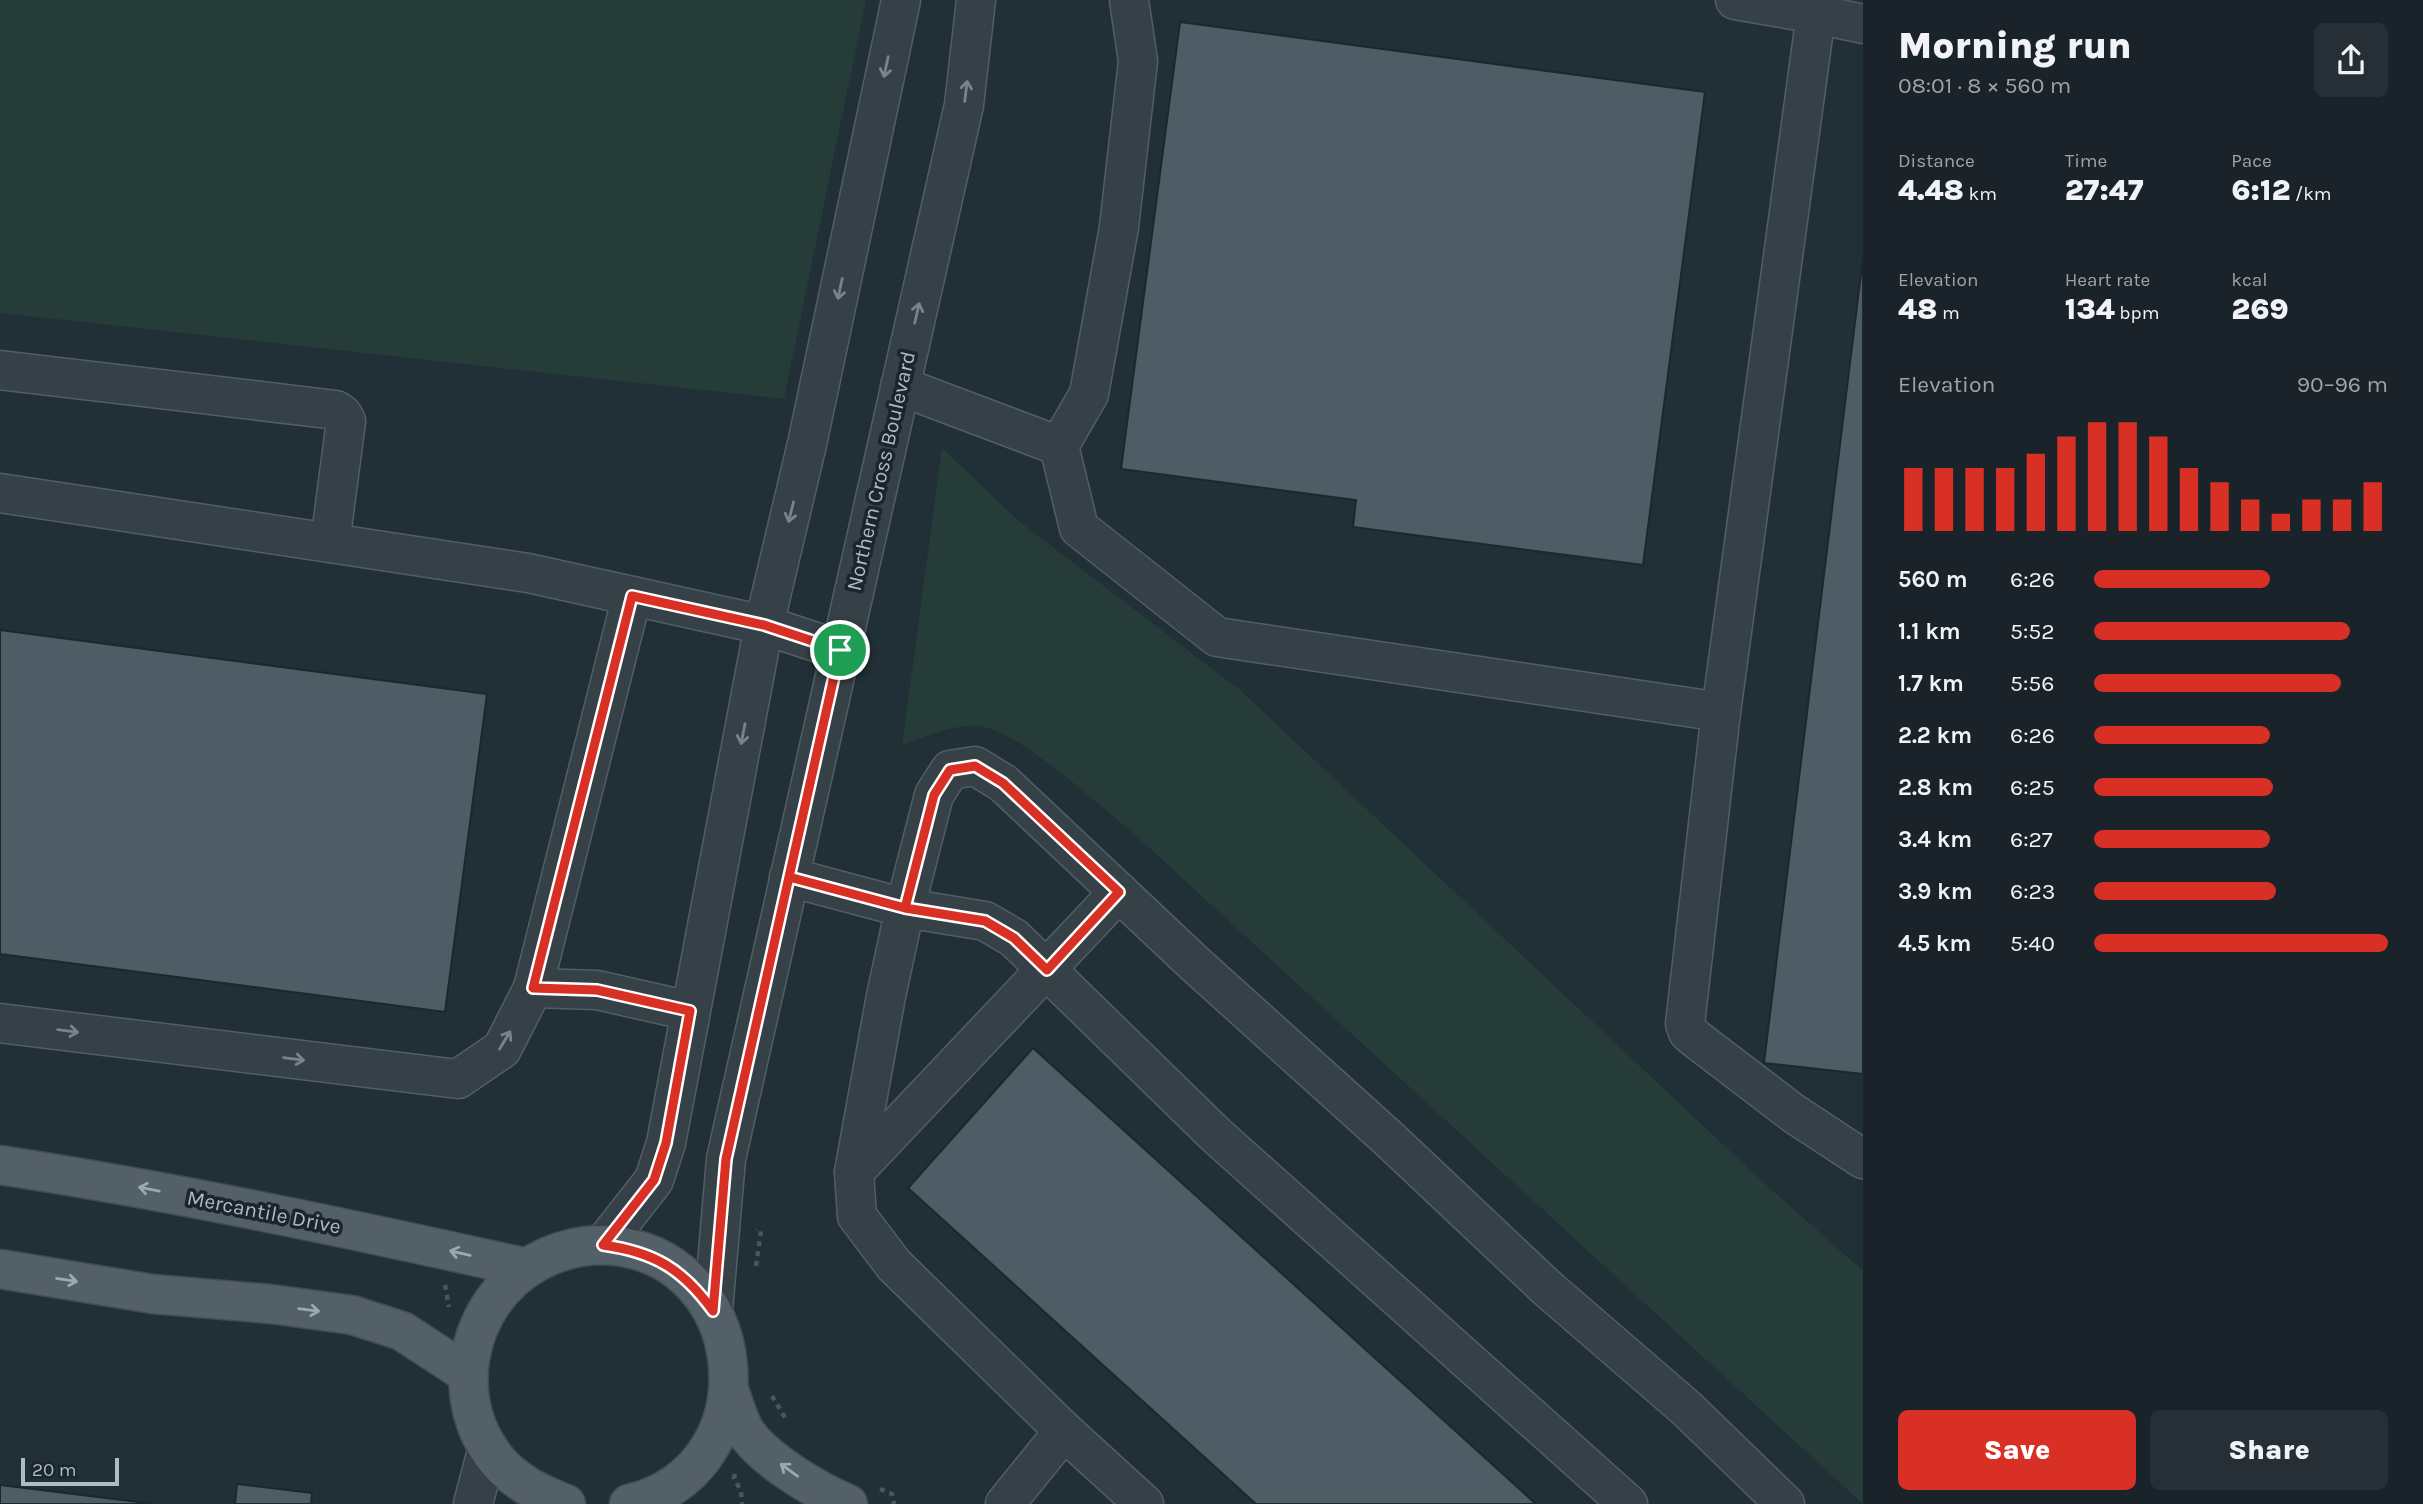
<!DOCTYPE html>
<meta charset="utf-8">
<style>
body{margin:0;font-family:Karla,sans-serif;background:#262f35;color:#f1f3f6;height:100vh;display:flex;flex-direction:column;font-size:26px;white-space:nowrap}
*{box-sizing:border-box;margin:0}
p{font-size:23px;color:#9fa4a8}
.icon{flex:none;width:38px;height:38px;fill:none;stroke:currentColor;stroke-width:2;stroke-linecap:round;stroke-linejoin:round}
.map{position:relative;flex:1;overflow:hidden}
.drawer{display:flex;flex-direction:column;background:#192329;width:560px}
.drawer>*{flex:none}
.scale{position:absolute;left:21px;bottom:18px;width:98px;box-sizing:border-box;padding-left:7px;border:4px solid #afbbc4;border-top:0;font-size:19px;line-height:24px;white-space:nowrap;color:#afbbc4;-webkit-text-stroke:5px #1a252c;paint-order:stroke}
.pin{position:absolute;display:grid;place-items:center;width:60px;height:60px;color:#fff;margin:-30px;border:4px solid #fff;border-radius:50%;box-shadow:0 2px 7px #0007}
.round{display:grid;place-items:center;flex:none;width:74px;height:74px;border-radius:10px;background:#262f35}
.summary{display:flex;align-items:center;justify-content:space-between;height:119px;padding:0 35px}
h1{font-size:38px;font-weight:800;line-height:52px}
.metrics{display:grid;grid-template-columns:repeat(3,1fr);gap:10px;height:119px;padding:7px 35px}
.metrics div{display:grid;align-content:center}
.metrics b{font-size:30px;font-weight:800}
.metrics small{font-size:19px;font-weight:400}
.metrics p{font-size:19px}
.chart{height:196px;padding:14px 35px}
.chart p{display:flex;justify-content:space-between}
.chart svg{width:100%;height:126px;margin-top:7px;stroke:#d93025;stroke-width:6}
.primary-button{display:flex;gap:14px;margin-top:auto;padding:14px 35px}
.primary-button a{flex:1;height:80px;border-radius:10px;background:#d93025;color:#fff;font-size:28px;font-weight:800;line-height:80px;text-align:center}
.primary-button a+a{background:#262f35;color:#f1f3f6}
ul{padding:0 35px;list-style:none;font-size:23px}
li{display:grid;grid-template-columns:112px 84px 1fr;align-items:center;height:52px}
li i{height:18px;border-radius:9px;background:#d93025}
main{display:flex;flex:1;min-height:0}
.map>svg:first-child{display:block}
.green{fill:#263c38}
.building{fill:#4d5c65;stroke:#1c272e;stroke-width:2}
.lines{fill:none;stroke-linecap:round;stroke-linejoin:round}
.minor-casing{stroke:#525e65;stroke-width:41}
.major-casing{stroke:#414c54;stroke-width:41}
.path{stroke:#455957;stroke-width:4.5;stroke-dasharray:5 5;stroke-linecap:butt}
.minor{stroke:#354047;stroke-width:38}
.major{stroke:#536067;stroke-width:38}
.oneway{stroke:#78848c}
.oneway2{stroke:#9da9b1}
.route-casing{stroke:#fff;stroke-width:14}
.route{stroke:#d93025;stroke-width:9}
.labels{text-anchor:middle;stroke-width:7;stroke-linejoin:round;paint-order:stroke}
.street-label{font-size:21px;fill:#afbbc4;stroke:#1a252c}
</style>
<main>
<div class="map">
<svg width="1863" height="1504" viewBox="0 0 1863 1504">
<rect width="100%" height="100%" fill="#212f37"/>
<!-- green -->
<g class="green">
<polygon points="0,0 866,0 784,399 0,313"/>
<path d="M942,448L1020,522L1240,690L1763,1182L1863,1271V1504L1131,831C1096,803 1022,734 981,726C959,723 923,737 902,745Z"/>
</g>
<!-- building -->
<g class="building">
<polygon points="1180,22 1705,92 1643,565 1353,527 1356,500 1121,469"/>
<polygon points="1863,257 1863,1074 1764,1063"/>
<polygon points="0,630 487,694 445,1012 0,954"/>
<polygon points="1033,1048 1536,1504 1256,1504 908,1188"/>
<polygon points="237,1484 312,1493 311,1504 235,1504"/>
<polygon points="0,1485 155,1504 0,1504"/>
</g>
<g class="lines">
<defs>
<g id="minor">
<polyline points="1735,0 1816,14 1817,0"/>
<polyline points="0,370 336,410 342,414 346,421 330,543"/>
<polyline points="900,386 1059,446 1079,528 1217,637 1721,712 1685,1024 1688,1032 1696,1039 1793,1113 1863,1159"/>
<polyline points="1059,446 1089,394 1119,227 1138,61 1129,0"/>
<polyline points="0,493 528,573 764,625 840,650"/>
<polyline points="1721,712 1816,14 1863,24"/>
<polyline points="789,877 905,908 886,996 854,1172 857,1216 894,1265 1064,1431 1144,1504"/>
<polyline points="533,988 597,990 690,1011"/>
<polyline points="0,1023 458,1079 502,1049 533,988 632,596"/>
<polyline points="854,1172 1119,892"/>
<polyline points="603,1245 654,1180 666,1143 764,625 807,444 901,0"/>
<polyline points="713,1311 726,1159 964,105 976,0"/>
<polyline points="473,1504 488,1447"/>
<polyline points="1005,1504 1064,1431"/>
<polyline points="1628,1504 1216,1135 1014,938 985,921 905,908 934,795 950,770 975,766 1003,783 1194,963 1388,1138 1547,1288 1686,1408 1785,1504"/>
</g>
<g id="major">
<path d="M0,1165C177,1192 352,1229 527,1268"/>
<polyline points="0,1269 153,1294 271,1304 352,1315 402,1331 468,1374"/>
<path d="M729,1390C734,1403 738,1419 745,1431C764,1460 817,1491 848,1504"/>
<path d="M566,1504C543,1495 521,1485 503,1467C444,1405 464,1302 537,1262C557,1251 580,1245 603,1245C754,1250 776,1469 629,1504"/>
</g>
</defs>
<!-- minor casing -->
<use href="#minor" class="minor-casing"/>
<!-- major casing -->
<use href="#major" class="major-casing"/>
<!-- path -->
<g class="path">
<polyline points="756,1266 761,1231 756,1230"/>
<polyline points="445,1285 449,1307"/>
<polyline points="772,1396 787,1421"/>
<polyline points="735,1474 734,1478 741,1491 742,1504"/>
<polyline points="880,1489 892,1494 894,1504"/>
</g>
<!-- minor -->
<use href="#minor" class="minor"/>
<!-- major -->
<use href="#major" class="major"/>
</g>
<!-- one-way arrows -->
<defs><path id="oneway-shaft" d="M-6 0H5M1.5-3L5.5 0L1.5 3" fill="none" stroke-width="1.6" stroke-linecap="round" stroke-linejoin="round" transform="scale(1.75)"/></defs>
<g class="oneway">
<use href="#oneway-shaft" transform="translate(886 67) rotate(102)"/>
<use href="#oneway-shaft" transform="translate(966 91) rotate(-83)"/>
<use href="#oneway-shaft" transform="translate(840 289) rotate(102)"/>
<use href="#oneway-shaft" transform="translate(917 313) rotate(-77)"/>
<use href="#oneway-shaft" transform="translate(791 512) rotate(104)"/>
<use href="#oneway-shaft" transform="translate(743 734) rotate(101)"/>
<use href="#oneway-shaft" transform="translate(68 1031) rotate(7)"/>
<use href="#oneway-shaft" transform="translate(505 1040) rotate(-59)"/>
<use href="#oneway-shaft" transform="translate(294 1059) rotate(7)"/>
</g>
<g class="oneway2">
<use href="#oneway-shaft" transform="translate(149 1189) rotate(-169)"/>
<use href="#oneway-shaft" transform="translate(460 1253) rotate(-167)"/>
<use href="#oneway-shaft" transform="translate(67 1280) rotate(9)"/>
<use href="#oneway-shaft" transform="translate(309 1310) rotate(8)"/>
<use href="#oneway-shaft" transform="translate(789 1470) rotate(-144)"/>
</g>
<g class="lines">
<defs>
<path id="route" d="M840,650L764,625L632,596L533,988L597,990L690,1011L666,1143L654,1180L603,1245C654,1252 683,1269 713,1311L726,1159L789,877L905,908L985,921L1014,938L1047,970L1119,892L1003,783L975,766L950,770L934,795L905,908L789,877L840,650"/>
</defs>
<!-- route casing -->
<use href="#route" class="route-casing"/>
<!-- route -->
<use href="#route" class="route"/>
</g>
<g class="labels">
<!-- street labels -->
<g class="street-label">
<text transform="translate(881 471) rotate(-77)" y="7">Northern Cross Boulevard</text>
<text transform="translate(264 1212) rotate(11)" y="7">Mercantile Drive</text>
</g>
</g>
</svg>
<div class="scale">20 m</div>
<div class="pin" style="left:840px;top:650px;background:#1e9e55"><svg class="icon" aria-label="arrive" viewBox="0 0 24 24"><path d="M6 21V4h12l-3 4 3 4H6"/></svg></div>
</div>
<section class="drawer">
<div class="summary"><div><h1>Morning run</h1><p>08:01 · 8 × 560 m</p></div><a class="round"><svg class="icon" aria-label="share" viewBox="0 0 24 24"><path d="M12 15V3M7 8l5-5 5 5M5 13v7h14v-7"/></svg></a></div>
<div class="metrics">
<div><p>Distance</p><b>4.48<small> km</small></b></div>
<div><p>Time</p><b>27:47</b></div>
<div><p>Pace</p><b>6:12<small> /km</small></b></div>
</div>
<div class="metrics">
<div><p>Elevation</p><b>48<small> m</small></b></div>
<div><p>Heart rate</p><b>134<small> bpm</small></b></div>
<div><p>kcal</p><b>269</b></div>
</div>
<div class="chart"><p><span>Elevation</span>90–96 m</p>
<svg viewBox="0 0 160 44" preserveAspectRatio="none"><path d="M5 44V22M15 44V22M25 44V22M35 44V22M45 44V17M55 44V11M65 44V6M75 44V6M85 44V11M95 44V22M105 44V27M115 44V33M125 44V38M135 44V33M145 44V33M155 44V27"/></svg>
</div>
<ul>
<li><b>560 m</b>6:26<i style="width:60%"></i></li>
<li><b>1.1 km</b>5:52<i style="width:87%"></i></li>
<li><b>1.7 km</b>5:56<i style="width:84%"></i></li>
<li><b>2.2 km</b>6:26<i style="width:60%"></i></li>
<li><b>2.8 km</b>6:25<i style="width:61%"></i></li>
<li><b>3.4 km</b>6:27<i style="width:60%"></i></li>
<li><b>3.9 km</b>6:23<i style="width:62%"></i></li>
<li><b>4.5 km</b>5:40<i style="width:100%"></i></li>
</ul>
<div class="primary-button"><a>Save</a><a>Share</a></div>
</section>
</main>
